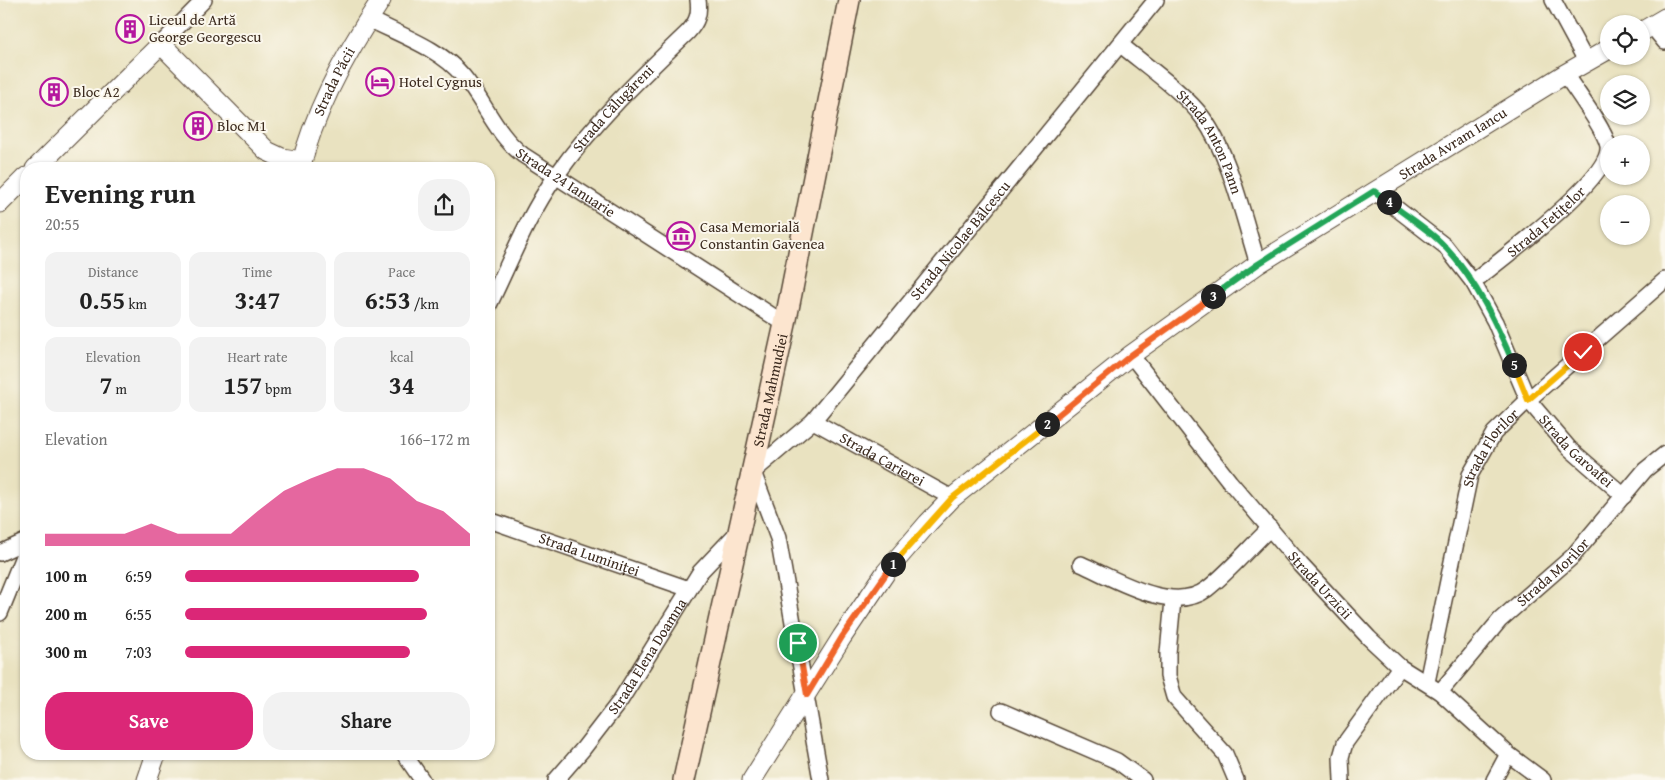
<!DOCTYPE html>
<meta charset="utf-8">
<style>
body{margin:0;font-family:"Gentium Book Plus",serif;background:#f2f2f2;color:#222;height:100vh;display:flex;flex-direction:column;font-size:19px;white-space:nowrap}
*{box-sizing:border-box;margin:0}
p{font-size:16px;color:#767676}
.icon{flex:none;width:28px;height:28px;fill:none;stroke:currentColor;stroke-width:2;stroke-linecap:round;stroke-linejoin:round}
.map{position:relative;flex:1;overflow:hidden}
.sheet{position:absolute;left:20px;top:162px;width:475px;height:598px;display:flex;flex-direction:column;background:#fff;border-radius:20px;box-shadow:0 1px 4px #0004}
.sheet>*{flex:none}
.fabs{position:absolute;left:1600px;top:15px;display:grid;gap:10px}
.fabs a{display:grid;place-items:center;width:50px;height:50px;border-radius:50%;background:#fff;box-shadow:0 1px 4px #0004;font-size:25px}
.pin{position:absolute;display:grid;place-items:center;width:42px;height:42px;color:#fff;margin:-21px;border:2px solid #fff;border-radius:50%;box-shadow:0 1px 5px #0007}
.km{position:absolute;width:25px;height:25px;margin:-12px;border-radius:50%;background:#222;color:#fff;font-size:14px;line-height:25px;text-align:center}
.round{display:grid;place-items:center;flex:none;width:52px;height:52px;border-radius:20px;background:#f2f2f2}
.head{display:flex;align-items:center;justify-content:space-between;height:85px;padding:0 25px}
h1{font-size:28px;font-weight:700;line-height:38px}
.figures{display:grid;grid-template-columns:repeat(3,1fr);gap:8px;height:85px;padding:5px 25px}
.figures div{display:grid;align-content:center;border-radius:12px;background:#f2f2f2;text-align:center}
.figures b{font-size:25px;font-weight:700}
.figures small{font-size:14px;font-weight:400}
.figures p{font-size:14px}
.chart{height:140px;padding:10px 25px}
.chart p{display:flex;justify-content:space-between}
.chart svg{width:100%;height:90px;margin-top:5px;fill:#db2777;opacity:.7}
.primary-button{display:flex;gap:10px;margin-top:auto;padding:10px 25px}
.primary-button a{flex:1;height:58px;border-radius:20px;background:#db2777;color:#fff;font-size:20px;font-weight:700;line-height:58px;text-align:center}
.primary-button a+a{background:#f2f2f2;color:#222}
ul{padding:0 25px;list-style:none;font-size:16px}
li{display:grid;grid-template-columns:80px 60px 1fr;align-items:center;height:38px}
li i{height:12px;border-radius:6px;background:#db2777}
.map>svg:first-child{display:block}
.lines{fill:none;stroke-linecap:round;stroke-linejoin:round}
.minor-casing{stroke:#554636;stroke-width:18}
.tertiary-casing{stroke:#554636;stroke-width:21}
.secondary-casing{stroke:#554636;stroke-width:24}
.minor{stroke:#fff;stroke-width:15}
.tertiary{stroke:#fff;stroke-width:19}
.secondary{stroke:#fce5cf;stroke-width:21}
.split-1-casing{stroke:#fff;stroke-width:10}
.split-2-casing{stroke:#fff;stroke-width:10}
.split-3-casing{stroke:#fff;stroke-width:10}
.split-4-casing{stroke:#fff;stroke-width:10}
.split-5-casing{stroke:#fff;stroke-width:10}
.split-6-casing{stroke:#fff;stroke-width:10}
.split-1{stroke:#f0652b;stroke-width:6}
.split-2{stroke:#f5b400;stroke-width:6}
.split-3{stroke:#f0652b;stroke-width:6}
.split-4{stroke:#22a559;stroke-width:6}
.split-5{stroke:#22a559;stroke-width:6}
.split-6{stroke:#f5b400;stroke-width:6}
.labels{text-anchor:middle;stroke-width:4;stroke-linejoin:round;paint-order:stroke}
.poi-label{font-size:15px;fill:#3b2a1e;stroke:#fbf7ec;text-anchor:start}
.street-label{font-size:15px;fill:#3b2a1e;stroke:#fbf7ec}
</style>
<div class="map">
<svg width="1665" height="780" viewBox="0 0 1665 780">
<rect width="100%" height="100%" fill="#fbf7ec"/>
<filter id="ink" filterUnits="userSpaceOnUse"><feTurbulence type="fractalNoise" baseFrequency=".02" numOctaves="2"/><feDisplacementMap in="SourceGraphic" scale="10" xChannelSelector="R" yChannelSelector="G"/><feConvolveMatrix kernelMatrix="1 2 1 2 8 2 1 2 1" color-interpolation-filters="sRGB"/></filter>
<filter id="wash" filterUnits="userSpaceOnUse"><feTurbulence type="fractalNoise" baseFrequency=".0096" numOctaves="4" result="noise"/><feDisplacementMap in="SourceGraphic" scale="20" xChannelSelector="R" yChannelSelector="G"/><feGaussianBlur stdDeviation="1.12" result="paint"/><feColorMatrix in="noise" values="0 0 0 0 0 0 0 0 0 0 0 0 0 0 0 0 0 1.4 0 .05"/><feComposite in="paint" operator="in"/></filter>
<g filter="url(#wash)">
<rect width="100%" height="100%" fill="#e9e2c0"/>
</g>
<g filter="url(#ink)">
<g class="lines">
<defs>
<g id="minor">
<polyline points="1553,0 1586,61"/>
<path id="s1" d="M369,19C400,35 441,49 463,76C485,102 496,135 523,155L785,324"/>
<polyline points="1652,26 1665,42"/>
<polyline points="161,44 204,0"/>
<path id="s2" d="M1121,45C1145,65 1186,94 1203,118C1230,155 1244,220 1258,264"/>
<path id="s3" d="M1374,191L1445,246L1473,282L1495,322L1528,400L1569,448L1624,496"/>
<path id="s4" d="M1473,282C1499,261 1612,178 1608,146C1605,129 1575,90 1565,74"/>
<path id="s5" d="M489,305C510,262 528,215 556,176C595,121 640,78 688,32C697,22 700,14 698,0"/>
<path id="s6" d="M1131,355L1230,482L1301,565L1369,638L1400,667L1440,692L1508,754L1543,780"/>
<path id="s7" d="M813,421L952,498"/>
<path id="s8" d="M489,520L689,589"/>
<polyline points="0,553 26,541"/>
<path d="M1081,564C1115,579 1173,615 1207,589C1228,573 1250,547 1270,528"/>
<polyline points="1173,600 1168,653 1168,676 1174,697 1225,754 1236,780"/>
<polyline points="0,613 26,549"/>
<path id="s9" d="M1427,682L1470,475L1494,433L1528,400L1665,280"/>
<path id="s10" d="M1440,692L1500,620L1572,557L1645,470L1665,454"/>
<polyline points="1001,711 1117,761 1143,780"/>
<polyline points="404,754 422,780"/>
<path id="s11" d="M556,780L583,749L620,701L700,572L738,532"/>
<path id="s12" d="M821,780L778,538L753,472L813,421L1156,0"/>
<polyline points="1342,780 1341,757 1345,743 1400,667"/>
<polyline points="1494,780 1508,754"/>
</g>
<g id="tertiary">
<polyline points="1641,32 1665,18"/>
<polyline points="35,169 161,44 267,151 282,158 301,161"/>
<path id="s13" d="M300,169C315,109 347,51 381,0"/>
<polyline points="0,203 26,177"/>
<polyline points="147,780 156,754"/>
<path id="s14" d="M752,780L842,637L886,572L928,523L952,498L1131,355L1258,264L1565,74L1609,49"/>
</g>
<g id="secondary">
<path id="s15" d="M684,780L785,324L849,0"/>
</g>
</defs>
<!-- minor casing -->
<use href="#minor" class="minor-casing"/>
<!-- tertiary casing -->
<use href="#tertiary" class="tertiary-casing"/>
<!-- secondary casing -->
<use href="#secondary" class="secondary-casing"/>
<!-- minor -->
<use href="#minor" class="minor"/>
<!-- tertiary -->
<use href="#tertiary" class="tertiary"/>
<!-- secondary -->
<use href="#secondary" class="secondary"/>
</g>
</g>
<g class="lines" filter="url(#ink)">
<defs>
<polyline id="split-1" points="798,643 807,695 842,637 893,564"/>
<polyline id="split-2" points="893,564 952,498 1047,424"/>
<polyline id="split-3" points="1047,424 1131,355 1213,296"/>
<polyline id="split-4" points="1213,296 1258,264 1374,191 1389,202"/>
<path id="split-5" d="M1389,202C1407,217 1431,230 1446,248C1477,282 1496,323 1514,365"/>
<polyline id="split-6" points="1514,365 1528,400 1583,352"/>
</defs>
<!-- split-1 casing -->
<use href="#split-1" class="split-1-casing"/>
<!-- split-2 casing -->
<use href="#split-2" class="split-2-casing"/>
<!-- split-3 casing -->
<use href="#split-3" class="split-3-casing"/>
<!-- split-4 casing -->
<use href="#split-4" class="split-4-casing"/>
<!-- split-5 casing -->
<use href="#split-5" class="split-5-casing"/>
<!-- split-6 casing -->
<use href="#split-6" class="split-6-casing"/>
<!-- split-1 -->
<use href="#split-1" class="split-1"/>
<!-- split-2 -->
<use href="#split-2" class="split-2"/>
<!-- split-3 -->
<use href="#split-3" class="split-3"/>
<!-- split-4 -->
<use href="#split-4" class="split-4"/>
<!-- split-5 -->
<use href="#split-5" class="split-5"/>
<!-- split-6 -->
<use href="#split-6" class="split-6"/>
</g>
<!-- icons -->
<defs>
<symbol id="building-ring" viewBox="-11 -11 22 22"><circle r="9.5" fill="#fbf7ec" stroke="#b5179e" stroke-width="1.5"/><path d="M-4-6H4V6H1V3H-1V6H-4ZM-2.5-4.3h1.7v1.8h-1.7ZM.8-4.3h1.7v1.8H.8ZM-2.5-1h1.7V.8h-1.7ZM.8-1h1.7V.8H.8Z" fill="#b5179e"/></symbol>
<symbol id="hotel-ring" viewBox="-11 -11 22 22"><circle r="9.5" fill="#fbf7ec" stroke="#b5179e" stroke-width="1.5"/><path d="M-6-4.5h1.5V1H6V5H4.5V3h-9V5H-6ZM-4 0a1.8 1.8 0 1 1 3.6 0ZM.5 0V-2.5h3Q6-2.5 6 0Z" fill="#b5179e"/></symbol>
<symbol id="museum-ring" viewBox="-11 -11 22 22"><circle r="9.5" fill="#fbf7ec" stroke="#b5179e" stroke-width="1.5"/><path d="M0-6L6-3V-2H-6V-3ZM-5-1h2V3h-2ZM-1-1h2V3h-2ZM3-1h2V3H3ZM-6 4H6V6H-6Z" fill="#b5179e"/></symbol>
</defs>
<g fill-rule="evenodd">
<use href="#building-ring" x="114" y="13" width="32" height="32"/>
<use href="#hotel-ring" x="364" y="66" width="32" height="32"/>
<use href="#building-ring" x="38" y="76" width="32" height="32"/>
<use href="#building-ring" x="182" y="110" width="32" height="32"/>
<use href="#museum-ring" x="665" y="220" width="32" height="32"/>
</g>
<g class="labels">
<!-- poi labels -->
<g class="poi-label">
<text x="149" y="25">Liceul de Artă<tspan x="149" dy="17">George Georgescu</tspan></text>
<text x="399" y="87">Hotel Cygnus</text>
<text x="73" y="97">Bloc A2</text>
<text x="217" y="131">Bloc M1</text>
<text x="700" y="232">Casa Memorială<tspan x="700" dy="17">Constantin Gavenea</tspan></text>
</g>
<!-- street labels -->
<g class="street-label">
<text dy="5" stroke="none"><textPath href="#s13" startOffset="94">Strada Păcii</textPath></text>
<text dy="5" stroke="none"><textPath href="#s5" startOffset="234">Strada Călugăreni</textPath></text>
<text dy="5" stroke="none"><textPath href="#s14" startOffset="961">Strada Avram Iancu</textPath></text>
<text dy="5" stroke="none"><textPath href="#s2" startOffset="134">Strada Anton Pann</textPath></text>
<text dy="5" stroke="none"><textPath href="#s1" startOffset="261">Strada 24 Ianuarie</textPath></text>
<text dy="5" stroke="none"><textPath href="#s4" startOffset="95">Strada Fetițelor</textPath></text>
<text dy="5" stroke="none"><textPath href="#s12" startOffset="628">Strada Nicolae Bălcescu</textPath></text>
<text dy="5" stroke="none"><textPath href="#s15" startOffset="399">Strada Mahmudiei</textPath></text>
<text dy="5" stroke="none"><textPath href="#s3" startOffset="336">Strada Garoafei</textPath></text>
<text dy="5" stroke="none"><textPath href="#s9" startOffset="245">Strada Florilor</textPath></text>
<text dy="5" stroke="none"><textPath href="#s7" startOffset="79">Strada Carierei</textPath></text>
<text dy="5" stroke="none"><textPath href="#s8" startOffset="106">Strada Luminiței</textPath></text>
<text dy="5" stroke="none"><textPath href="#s10" startOffset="165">Strada Morilor</textPath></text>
<text dy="5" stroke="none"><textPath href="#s6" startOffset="298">Strada Urzicii</textPath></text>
<text dy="5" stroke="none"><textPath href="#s11" startOffset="154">Strada Elena Doamna</textPath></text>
</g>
</g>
</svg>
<div class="fabs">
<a><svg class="icon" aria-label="locate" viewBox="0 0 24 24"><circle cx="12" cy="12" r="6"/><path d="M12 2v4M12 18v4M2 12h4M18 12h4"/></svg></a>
<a><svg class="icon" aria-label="layers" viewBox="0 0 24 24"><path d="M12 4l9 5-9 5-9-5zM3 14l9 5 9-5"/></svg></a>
<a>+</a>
<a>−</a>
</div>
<div class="pin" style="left:798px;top:643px;background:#1e9e55"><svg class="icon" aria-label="arrive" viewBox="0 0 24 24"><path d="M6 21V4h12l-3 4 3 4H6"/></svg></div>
<div class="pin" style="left:1583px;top:352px;background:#d93025"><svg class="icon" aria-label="check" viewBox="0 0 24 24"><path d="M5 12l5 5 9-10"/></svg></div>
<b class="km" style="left:893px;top:564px">1</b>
<b class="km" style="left:1047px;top:424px">2</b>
<b class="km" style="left:1213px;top:296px">3</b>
<b class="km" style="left:1389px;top:202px">4</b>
<b class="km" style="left:1514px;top:365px">5</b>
<section class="sheet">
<div class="head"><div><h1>Evening run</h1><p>20:55</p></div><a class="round"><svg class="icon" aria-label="share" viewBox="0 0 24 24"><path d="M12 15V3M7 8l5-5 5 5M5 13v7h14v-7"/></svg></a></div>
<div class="figures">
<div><p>Distance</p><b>0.55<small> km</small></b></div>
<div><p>Time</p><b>3:47</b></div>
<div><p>Pace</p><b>6:53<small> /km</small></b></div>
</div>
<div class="figures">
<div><p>Elevation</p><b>7<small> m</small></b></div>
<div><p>Heart rate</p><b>157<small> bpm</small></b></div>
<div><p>kcal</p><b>34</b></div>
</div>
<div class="chart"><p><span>Elevation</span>166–172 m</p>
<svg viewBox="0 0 160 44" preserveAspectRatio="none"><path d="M0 44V38L10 38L20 38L30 38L40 33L50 38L60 38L70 38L80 27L90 17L100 11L110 6L120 6L130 11L140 22L150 27L160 38V44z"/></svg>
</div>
<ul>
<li><b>100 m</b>6:59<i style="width:82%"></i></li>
<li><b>200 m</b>6:55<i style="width:85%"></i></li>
<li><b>300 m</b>7:03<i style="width:79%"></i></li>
</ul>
<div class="primary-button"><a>Save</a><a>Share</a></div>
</section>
</div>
